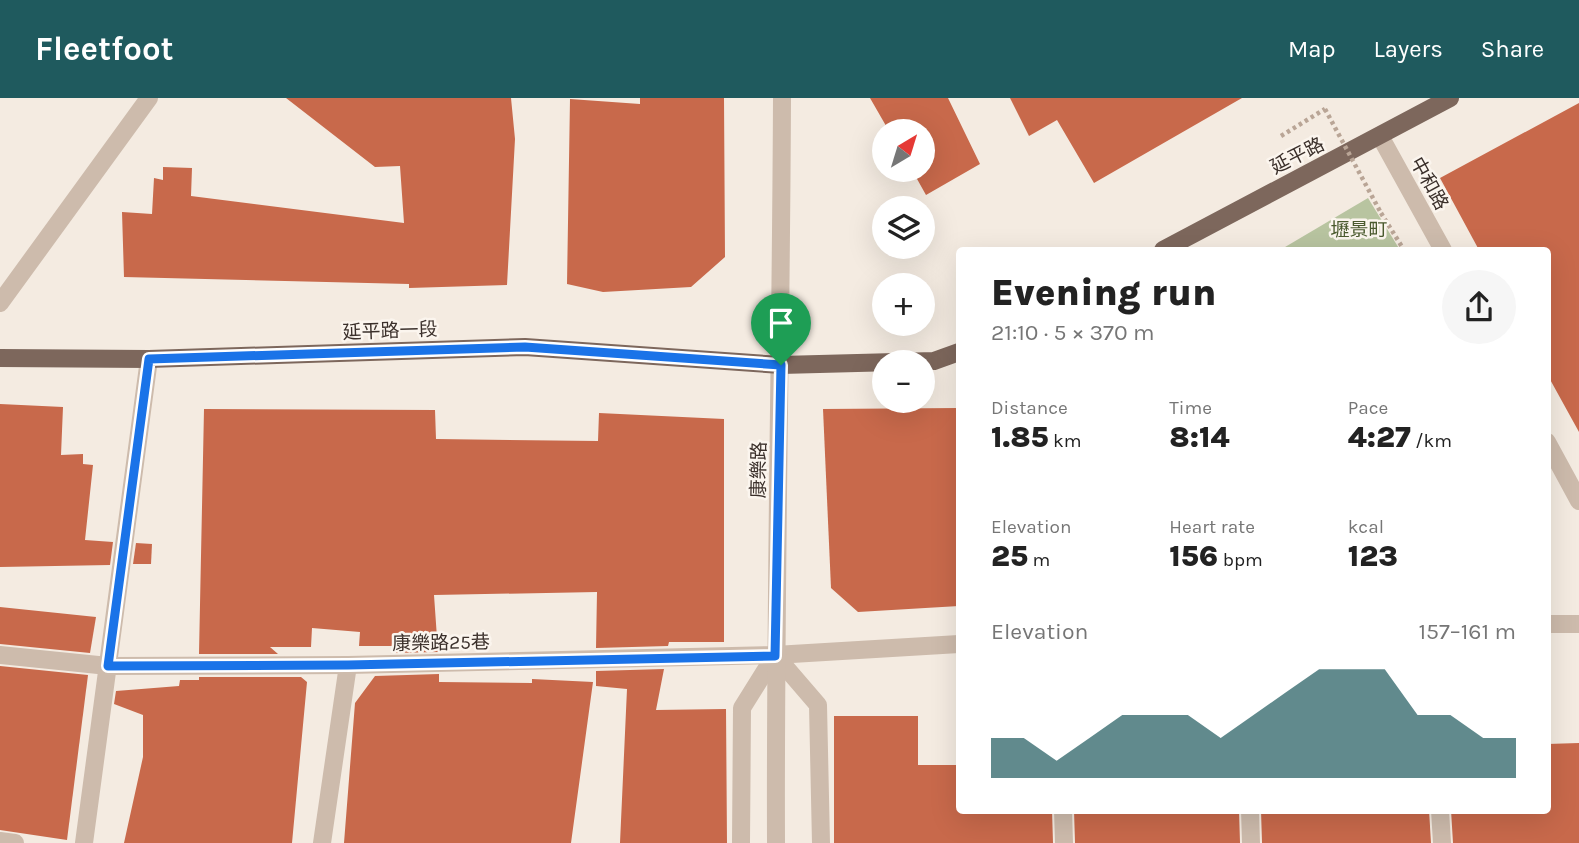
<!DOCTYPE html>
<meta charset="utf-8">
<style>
body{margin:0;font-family:Karla,"Noto Sans TC",sans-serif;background:#f6f6f6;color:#222;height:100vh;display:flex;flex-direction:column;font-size:26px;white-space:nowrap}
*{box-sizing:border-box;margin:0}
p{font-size:23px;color:#767676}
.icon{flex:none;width:38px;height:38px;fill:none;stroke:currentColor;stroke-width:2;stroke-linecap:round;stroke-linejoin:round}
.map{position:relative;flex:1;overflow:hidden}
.side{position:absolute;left:956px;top:149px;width:595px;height:567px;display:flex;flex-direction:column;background:#fff;border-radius:7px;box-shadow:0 7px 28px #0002}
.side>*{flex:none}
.needle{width:46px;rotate:38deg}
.tools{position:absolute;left:872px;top:21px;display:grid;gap:14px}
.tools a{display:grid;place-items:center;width:63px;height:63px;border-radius:50%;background:#fff;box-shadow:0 7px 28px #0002;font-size:35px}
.pin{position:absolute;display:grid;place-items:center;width:60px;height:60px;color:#fff;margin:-72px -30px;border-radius:50% 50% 50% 0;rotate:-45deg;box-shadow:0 0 7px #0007}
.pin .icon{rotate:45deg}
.round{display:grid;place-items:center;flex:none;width:74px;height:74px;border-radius:37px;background:#f6f6f6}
.head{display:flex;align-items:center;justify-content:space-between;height:119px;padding:0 35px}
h1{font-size:38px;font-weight:800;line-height:52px}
.stats{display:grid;grid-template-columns:repeat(3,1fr);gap:10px;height:119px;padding:7px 35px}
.stats div{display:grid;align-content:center}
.stats b{font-size:30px;font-weight:800}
.stats small{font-size:19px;font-weight:400}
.stats p{font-size:19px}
.chart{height:196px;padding:14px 35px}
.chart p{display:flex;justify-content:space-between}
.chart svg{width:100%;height:126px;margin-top:7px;fill:#1f5a5e;opacity:.7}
header{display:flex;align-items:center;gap:42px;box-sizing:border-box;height:98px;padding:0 35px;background:#1f5a5e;color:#fff}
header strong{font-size:33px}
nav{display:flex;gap:38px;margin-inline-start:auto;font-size:24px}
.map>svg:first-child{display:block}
.green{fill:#b8c4a0}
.building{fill:#c8694b}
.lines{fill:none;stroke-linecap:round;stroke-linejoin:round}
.path{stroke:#b9a596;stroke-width:4.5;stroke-dasharray:3.5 3.5;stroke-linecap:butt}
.minor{stroke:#cdbbac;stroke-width:18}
.major{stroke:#7d675c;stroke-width:18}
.path-bridge{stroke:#b9a596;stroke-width:4.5;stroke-dasharray:3.5 3.5;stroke-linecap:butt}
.route-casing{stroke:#fff;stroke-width:14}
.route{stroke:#1a73e8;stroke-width:9}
.labels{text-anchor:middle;stroke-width:5;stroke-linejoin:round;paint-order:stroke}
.street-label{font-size:19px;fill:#3b302b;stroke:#fbf5ee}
.park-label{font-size:19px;fill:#4a5a2e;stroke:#fbf5ee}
</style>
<header>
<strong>Fleetfoot</strong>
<nav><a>Map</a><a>Layers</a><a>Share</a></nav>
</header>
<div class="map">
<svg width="1579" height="745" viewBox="0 0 1579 745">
<rect width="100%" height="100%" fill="#f4ebe1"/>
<!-- green -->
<polygon class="green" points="1368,100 1400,152 1280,152"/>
<!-- building -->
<g class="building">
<polygon points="286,0 511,0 515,41 507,187 409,190 409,186 124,179 122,114 152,116 154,80 163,82 163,69 192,70 191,98 404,125 400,68 375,69"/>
<polygon points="640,0 724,0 725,159 691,189 603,194 567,186 570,1 640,6"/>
<polygon points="870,0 948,0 980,66 926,97 912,72 922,72 922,33 889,33"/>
<polygon points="1010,0 1242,0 1094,85 1057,22 1029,38"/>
<polygon points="1579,5 1579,334 1547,276 1547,152 1479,152 1440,80"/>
<polygon points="0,306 63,309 61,357 83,356 83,366 93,367 85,442 113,444 110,467 0,469"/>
<polygon points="959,310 959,508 858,514 831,490 823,311"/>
<polygon points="204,311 435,312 436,341 598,343 599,315 724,321 724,544 669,544 668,548 596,550 597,494 434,497 438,554 392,555 397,548 359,548 360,534 312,530 311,549 270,549 278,556 199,556"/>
<polygon points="136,445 152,446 151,466 133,466"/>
<polygon points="0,509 96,519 90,555 0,546"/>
<polygon points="0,568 88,577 67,742 0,732"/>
<polygon points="664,571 656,612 726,611 727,745 620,745 627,591 596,588 596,573"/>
<polygon points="439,576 439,584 532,585 532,581 593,584 571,745 344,745 355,605 375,578"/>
<polygon points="199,579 301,579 307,584 292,745 124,745 143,659 143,617 114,606 116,593 179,588 180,582 199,582"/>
<polygon points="834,618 918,618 918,667 959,667 959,712 1052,712 1053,745 834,745"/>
<polygon points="1579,645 1579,745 1453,745 1451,712 1547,712 1547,646"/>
<polygon points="1074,712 1239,712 1240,745 1075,745"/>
<polygon points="1261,712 1429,712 1431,745 1262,745"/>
</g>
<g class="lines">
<!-- path -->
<g class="path">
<polyline points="1281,38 1325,11"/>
<polyline points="1381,115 1404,152"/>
</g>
<!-- minor -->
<g class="minor">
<polyline points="1380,38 1443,152"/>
<polyline points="0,205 149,0"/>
<polyline points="1547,344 1579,403"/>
<polyline points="1547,526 1579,526"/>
<polyline points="0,557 108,568 348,567 775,557 959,546"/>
<polyline points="775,557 818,607 821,745"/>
<polyline points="1063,712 1064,745"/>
<polyline points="1250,712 1251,745"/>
<polyline points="1440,712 1442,745"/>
<polyline points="0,743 15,745"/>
<polyline points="84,745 149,261"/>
<polyline points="322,745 348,567"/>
<polyline points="741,745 742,610 775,557"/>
<path d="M776,745C775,497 781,248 782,0"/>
</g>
<!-- major -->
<g class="major">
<polyline points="1163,152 1450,0"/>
<polyline points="0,260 149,261 525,249 781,267 934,263 959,254"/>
</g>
<!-- path-bridge -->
<polyline class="path-bridge" points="1325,11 1381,115"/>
</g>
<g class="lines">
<defs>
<polygon id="route" points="525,249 781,267 775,558 348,567 108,568 149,261"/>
</defs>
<!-- route casing -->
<use href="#route" class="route-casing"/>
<!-- route -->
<use href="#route" class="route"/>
</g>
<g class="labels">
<!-- street labels -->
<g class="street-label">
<text transform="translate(1297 57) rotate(-27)" y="7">延平路</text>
<text transform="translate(1430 85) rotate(61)" y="7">中和路</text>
<text transform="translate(390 232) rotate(-2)" y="7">延平路一段</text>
<text transform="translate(758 372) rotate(-89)" y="7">康樂路</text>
<text transform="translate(441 544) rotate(-1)" y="7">康樂路25巷</text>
</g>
<!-- park labels -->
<g class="park-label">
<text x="1359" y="138">壢景町</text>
</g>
</g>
</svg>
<div class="tools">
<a><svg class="needle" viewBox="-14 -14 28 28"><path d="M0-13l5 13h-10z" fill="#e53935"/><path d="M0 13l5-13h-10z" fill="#767676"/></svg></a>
<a><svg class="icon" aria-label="layers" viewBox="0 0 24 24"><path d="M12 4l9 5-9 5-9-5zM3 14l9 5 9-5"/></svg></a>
<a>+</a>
<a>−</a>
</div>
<div class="pin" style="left:781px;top:267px;background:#1e9e55"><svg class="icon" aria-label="arrive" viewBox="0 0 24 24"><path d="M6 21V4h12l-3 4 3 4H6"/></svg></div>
<section class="side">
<div class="head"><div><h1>Evening run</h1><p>21:10 · 5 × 370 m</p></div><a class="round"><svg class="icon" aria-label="share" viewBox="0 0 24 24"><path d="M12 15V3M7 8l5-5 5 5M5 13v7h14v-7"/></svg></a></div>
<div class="stats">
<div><p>Distance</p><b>1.85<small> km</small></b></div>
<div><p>Time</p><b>8:14</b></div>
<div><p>Pace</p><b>4:27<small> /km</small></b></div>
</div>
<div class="stats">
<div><p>Elevation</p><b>25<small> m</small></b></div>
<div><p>Heart rate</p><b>156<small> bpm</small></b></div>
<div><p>kcal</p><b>123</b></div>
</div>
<div class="chart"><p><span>Elevation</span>157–161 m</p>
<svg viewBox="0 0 160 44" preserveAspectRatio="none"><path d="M0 44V30L10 30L20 38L30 30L40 22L50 22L60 22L70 30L80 22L90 14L100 6L110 6L120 6L130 22L140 22L150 30L160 30V44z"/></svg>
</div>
</section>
</div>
